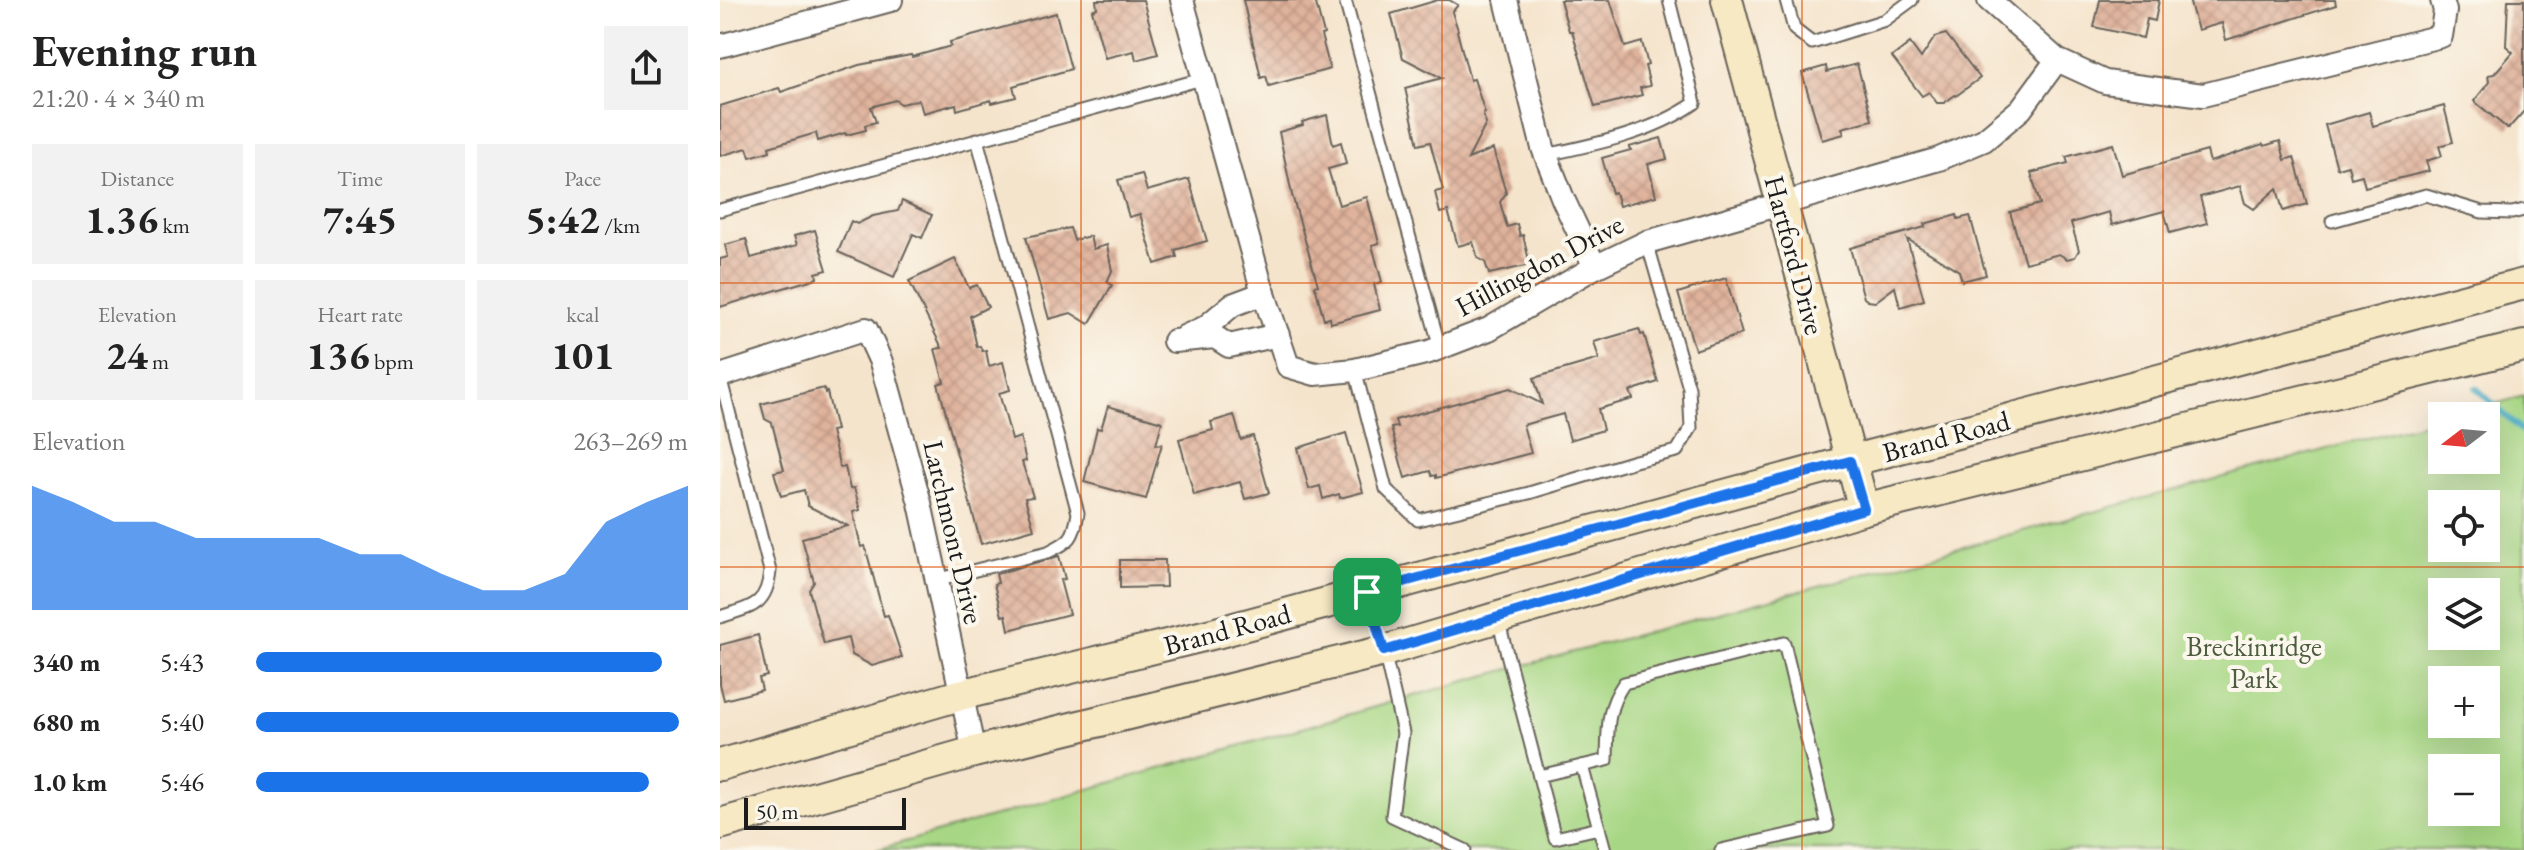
<!DOCTYPE html>
<meta charset="utf-8">
<style>
body{margin:0;font-family:"EB Garamond",serif;background:#f2f2f2;color:#222;height:100vh;display:flex;flex-direction:column;font-size:30px;white-space:nowrap}
*{box-sizing:border-box;margin:0}
p{font-size:26px;color:#767676}
.icon{flex:none;width:44px;height:44px;fill:none;stroke:currentColor;stroke-width:2;stroke-linecap:round;stroke-linejoin:round}
.map{position:relative;flex:1;overflow:hidden}
.panel{display:flex;flex-direction:column;background:#fff;width:720px}
.panel>*{flex:none}
.needle{width:52px;rotate:254deg}
.tools{position:absolute;left:1708px;top:402px;display:grid;gap:16px}
.tools a{display:grid;place-items:center;width:72px;height:72px;border-radius:0px;background:#fff;box-shadow:0 8px 32px #0002;font-size:40px}
.scale{position:absolute;left:24px;bottom:20px;width:162px;box-sizing:border-box;padding-left:8px;border:4px solid #1c1c1c;border-top:0;font-size:22px;line-height:28px;white-space:nowrap;color:#1c1c1c;-webkit-text-stroke:6px #fbf7ec;paint-order:stroke}
.pin{position:absolute;display:grid;place-items:center;width:68px;height:68px;color:#fff;margin:-34px;border-radius:16px;box-shadow:0 4px 12px #0006}
.round{display:grid;place-items:center;flex:none;width:84px;height:84px;border-radius:0px;background:#f2f2f2}
.headline{display:flex;align-items:center;justify-content:space-between;height:136px;padding:0 32px}
h1{font-size:44px;font-weight:700;line-height:60px}
.stats{display:grid;grid-template-columns:repeat(3,1fr);gap:12px;height:136px;padding:8px 32px}
.stats div{display:grid;align-content:center;border-radius:0px;background:#f2f2f2;text-align:center}
.stats b{font-size:40px;font-weight:700}
.stats small{font-size:22px;font-weight:400}
.stats p{font-size:22px}
.chart{height:224px;padding:16px 32px}
.chart p{display:flex;justify-content:space-between}
.chart svg{width:100%;height:144px;margin-top:8px;fill:#1a73e8;opacity:.7}
ul{padding:0 32px;list-style:none;font-size:26px}
li{display:grid;grid-template-columns:128px 96px 1fr;align-items:center;height:60px}
li i{height:20px;border-radius:10px;background:#1a73e8}
main{display:flex;flex:1;min-height:0}
.map>svg:first-child{display:block}
.park{fill:#a7d784;stroke:#627a50;stroke-width:2;fill-rule:evenodd}
.lines{fill:none;stroke-linecap:round;stroke-linejoin:round}
.stream{stroke:#46acc5;stroke-width:6}
.building{fill:url(#building-cross-hatch)}
.lane-casing{stroke:#68625a;stroke-width:15}
.street-casing{stroke:#68625a;stroke-width:26}
.secondary-casing{stroke:#68625a;stroke-width:34}
.lane{stroke:#fff;stroke-width:11}
.street{stroke:#fff;stroke-width:22}
.secondary{stroke:#f7e9c3;stroke-width:30}
.route-casing{stroke:#fff;stroke-width:16}
.route{stroke:#1a73e8;stroke-width:10}
.grid{fill:none;stroke:#de560d;stroke-width:2;stroke-opacity:0.55}
.labels{text-anchor:middle;stroke-width:8;stroke-linejoin:round;paint-order:stroke}
.street-label{font-size:28px;fill:#1c1c1c;stroke:#fbf7ec}
.park-label{font-size:28px;fill:#4d5d40;stroke:#fbf7ec}
</style>
<main>
<section class="panel">
<div class="headline"><div><h1>Evening run</h1><p>21:20 · 4 × 340 m</p></div><a class="round"><svg class="icon" aria-label="share" viewBox="0 0 24 24"><path d="M12 15V3M7 8l5-5 5 5M5 13v7h14v-7"/></svg></a></div>
<div class="stats">
<div><p>Distance</p><b>1.36<small> km</small></b></div>
<div><p>Time</p><b>7:45</b></div>
<div><p>Pace</p><b>5:42<small> /km</small></b></div>
</div>
<div class="stats">
<div><p>Elevation</p><b>24<small> m</small></b></div>
<div><p>Heart rate</p><b>136<small> bpm</small></b></div>
<div><p>kcal</p><b>101</b></div>
</div>
<div class="chart"><p><span>Elevation</span>263–269 m</p>
<svg viewBox="0 0 160 44" preserveAspectRatio="none"><path d="M0 44V6L10 11L20 17L30 17L40 22L50 22L60 22L70 22L80 27L90 27L100 33L110 38L120 38L130 33L140 17L150 11L160 6V44z"/></svg>
</div>
<ul>
<li><b>340 m</b>5:43<i style="width:94%"></i></li>
<li><b>680 m</b>5:40<i style="width:98%"></i></li>
<li><b>1.0 km</b>5:46<i style="width:91%"></i></li>
</ul>
</section>
<div class="map">
<svg width="1804" height="850" viewBox="0 0 1804 850">
<defs>
<pattern id="building-cross-hatch" width="8" height="8" patternUnits="userSpaceOnUse" patternTransform="scale(2)"><rect width="8" height="8" fill="#dfb29b"/><path d="M0 0l8 8M0 8l8-8" fill="none" stroke="#bf9885"/></pattern>
</defs>
<rect width="100%" height="100%" fill="#fbf7ec"/>
<filter id="ink" filterUnits="userSpaceOnUse"><feTurbulence type="fractalNoise" baseFrequency=".0125" numOctaves="2"/><feDisplacementMap in="SourceGraphic" scale="16" xChannelSelector="R" yChannelSelector="G"/><feConvolveMatrix kernelMatrix="1 2 1 2 8 2 1 2 1" color-interpolation-filters="sRGB"/></filter>
<filter id="wash" filterUnits="userSpaceOnUse"><feTurbulence type="fractalNoise" baseFrequency=".006" numOctaves="4" result="noise"/><feDisplacementMap in="SourceGraphic" scale="32" xChannelSelector="R" yChannelSelector="G"/><feGaussianBlur stdDeviation="1.8" result="paint"/><feColorMatrix in="noise" values="0 0 0 0 0 0 0 0 0 0 0 0 0 0 0 0 0 1.4 0 .05"/><feComposite in="paint" operator="in"/></filter>
<g filter="url(#wash)">
<rect width="100%" height="100%" fill="#f5e4cc"/>
<!-- park -->
<path class="park" d="M1804,396V850H156L742,682L1722,418V460H1766V416H1731ZM1722,504H1766V548H1722ZM1722,592H1766V636H1722ZM1722,680H1766V724H1722ZM1722,768H1766V812H1722Z"/>
<g class="lines">
<!-- stream -->
<polyline class="stream" points="1756,388 1804,433"/>
</g>
<g id="blocks">
<!-- building -->
<g class="building">
<polygon points="376,0 423,0 438,54 416,60 414,51 385,58 372,10 377,8"/>
<polygon points="523,0 595,0 604,34 601,35 610,69 549,86 546,76 541,78"/>
<polygon points="718,0 729,0 738,5 732,12 738,30 737,31 750,80 754,79 765,113 763,114 766,124 748,159 773,149 786,193 780,202 787,227 797,224 800,236 803,235 810,265 769,274 765,262 758,258 753,242 738,246 728,211 720,213 715,192 723,190 710,142 698,145 685,88 722,78 683,58 671,14"/>
<polygon points="840,0 890,0 905,47 922,42 928,65 925,66 930,86 920,88 922,95 875,107 852,31 849,31"/>
<polygon points="1380,0 1439,0 1435,21 1427,19 1423,38 1374,27"/>
<polygon points="1469,0 1615,0 1616,5 1506,40 1502,23 1478,30"/>
<polygon points="1788,0 1804,0 1804,111 1788,129 1754,101 1769,82 1768,75 1774,74 1793,52 1786,46"/>
<polygon points="336,13 351,69 293,86 296,97 272,103 271,100 237,110 236,104 203,113 199,100 181,104 175,100 151,107 156,122 145,125 146,130 126,135 125,133 98,141 96,133 49,147 50,151 30,157 27,148 0,156 0,106 59,88 61,92 139,65 191,55 192,57 231,46 230,42"/>
<polygon points="1226,34 1260,78 1236,96 1235,95 1224,103 1217,103 1209,92 1202,96 1172,57 1190,43 1201,58 1215,37"/>
<polygon points="1137,64 1152,120 1122,128 1124,134 1102,140 1082,73 1106,66 1107,72"/>
<polygon points="1724,106 1733,142 1719,146 1722,156 1706,161 1709,171 1645,187 1642,175 1631,178 1628,165 1617,168 1605,125 1649,112 1653,126"/>
<polygon points="607,115 613,145 621,142 626,164 608,169 619,205 647,197 659,243 652,245 662,282 654,284 660,310 611,323 610,318 604,319 595,286 598,285 572,195 559,132 583,125 582,122"/>
<polygon points="941,138 947,159 928,164 936,196 899,206 895,192 892,193 882,158 911,150 909,147"/>
<polygon points="1560,141 1565,160 1574,157 1587,204 1563,211 1557,188 1534,209 1525,203 1520,186 1480,197 1487,223 1450,233 1444,211 1392,225 1389,212 1351,223 1359,250 1355,257 1347,259 1339,254 1305,263 1290,212 1320,204 1311,173 1348,163 1346,157 1393,144 1402,175 1487,151 1490,162 1543,144 1544,146"/>
<polygon points="422,174 427,191 469,179 487,241 455,250 457,257 435,264 420,214 409,217 398,180"/>
<polygon points="182,201 212,215 202,238 193,234 174,277 118,252 131,221 137,224 153,216 178,211"/>
<polygon points="1237,215 1238,219 1250,216 1266,275 1242,281 1239,271 1187,239 1204,300 1180,307 1175,287 1155,302 1148,301 1144,298 1130,248 1205,227 1204,224"/>
<polygon points="350,228 354,240 370,236 373,249 387,245 392,271 387,282 392,285 369,324 351,313 329,319 306,237"/>
<polygon points="95,230 107,270 96,273 97,278 0,307 0,259 8,257 5,245 26,239 31,258 77,245 74,236"/>
<polygon points="235,259 249,288 257,285 268,307 250,316 257,347 260,346 262,351 266,350 269,366 283,362 290,390 279,393 292,440 300,437 306,461 302,462 313,497 305,498 314,529 261,544 218,384 224,382 215,349 222,348 189,281"/>
<polygon points="1006,278 1022,334 975,350 958,293"/>
<polygon points="919,329 921,335 924,334 938,382 910,391 913,399 878,409 883,430 850,440 843,414 803,425 811,453 716,478 716,475 712,476 710,471 685,478 671,428 677,427 675,420 790,388 822,404 814,378 879,359 874,342"/>
<polygon points="104,388 105,393 107,392 116,430 111,431 120,468 125,467 130,489 134,488 140,510 133,512 141,547 145,546 164,616 168,615 182,657 152,666 132,655 128,638 104,644 89,590 94,582 82,538 128,526 88,506 84,490 61,496 54,472 64,470 52,423 45,419 41,404"/>
<polygon points="388,406 442,422 436,445 442,444 426,499 364,482 377,428 381,429"/>
<polygon points="514,415 521,440 533,436 549,493 525,499 520,482 474,495 459,439 493,430 491,422"/>
<polygon points="626,433 643,492 620,498 619,494 603,499 600,486 589,489 578,448"/>
<polygon points="339,556 345,579 340,580 349,614 289,630 286,615 282,616 274,584 278,583 276,574"/>
<polygon points="400,560 445,560 446,587 400,588"/>
<polygon points="38,635 47,676 39,678 42,690 4,700 0,684 0,645"/>
</g>
</g>
</g>
<g filter="url(#ink)">
<use href="#blocks" fill-opacity="0" stroke="#68625a" stroke-width="2"/>
<g class="lines">
<defs>
<g id="lane">
<polyline points="625,0 720,348"/>
<polyline points="1066,0 1074,29 1092,43 1165,20 1192,0"/>
<path d="M826,155C877,144 932,133 975,103L949,0"/>
<polyline points="0,210 482,79"/>
<polyline points="1612,221 1706,195 1762,212 1792,213 1804,210"/>
<polyline points="635,370 666,489 698,520 809,493 915,461 957,451 971,428 969,388 927,242"/>
<path d="M0,376L50,571C47,607 30,607 0,617"/>
<path d="M216,580L328,552C351,541 354,538 358,513L257,139"/>
<polyline points="648,595 664,651 683,733 672,816 745,850"/>
<polyline points="778,619 835,838 879,828"/>
<polyline points="862,766 885,850"/>
<path d="M819,776L887,760C888,729 886,709 904,683L1064,643L1108,826L1001,850"/>
</g>
<g id="street">
<polyline points="462,0 540,282 568,366 595,374 635,370 709,352 769,329 875,267 927,242 1219,159 1264,140 1301,109 1337,60"/>
<polyline points="786,0 823,148 843,199 875,267"/>
<polyline points="1269,0 1337,60 1385,82 1483,95 1721,36 1725,11 1722,0"/>
<polyline points="0,46 171,0"/>
<polyline points="466,336 486,327 512,305 544,293"/>
<polyline points="454,341 495,337 509,346 558,335"/>
<polyline points="0,376 146,329 161,362 200,503 254,752"/>
</g>
<g id="secondary">
<polyline points="1007,0 1144,509"/>
<polyline points="0,765 240,695 496,633 1130,461 1804,284"/>
<polyline points="0,824 254,752 664,651 1144,509 1804,346"/>
</g>
</defs>
<!-- lane casing -->
<use href="#lane" class="lane-casing"/>
<!-- street casing -->
<use href="#street" class="street-casing"/>
<!-- secondary casing -->
<use href="#secondary" class="secondary-casing"/>
<!-- lane -->
<use href="#lane" class="lane"/>
<!-- street -->
<use href="#street" class="street"/>
<!-- secondary -->
<use href="#secondary" class="secondary"/>
</g>
</g>
<g class="lines" filter="url(#ink)">
<defs>
<polygon id="route" points="1130,461 1144,509 664,651 647,592"/>
</defs>
<!-- route casing -->
<use href="#route" class="route-casing"/>
<!-- route -->
<use href="#route" class="route"/>
</g>
<!-- grid -->
<path class="grid" d="M361,0V850M722,0V850M1082,0V850M1443,0V850M0,283H1804M0,567H1804"/>
<g class="labels">
<!-- street labels -->
<g class="street-label">
<text transform="translate(1075 255) rotate(75)" y="10">Hartford Drive</text>
<text transform="translate(819 265) rotate(-28)" y="10">Hillingdon Drive</text>
<text transform="translate(1226 436) rotate(-15)" y="10">Brand Road</text>
<text transform="translate(234 532) rotate(77)" y="10">Larchmont Drive</text>
<text transform="translate(507 629) rotate(-15)" y="10">Brand Road</text>
</g>
<!-- park labels -->
<g class="park-label">
<text x="1534" y="656">Breckinridge<tspan x="1534" dy="32">Park</tspan></text>
</g>
</g>
</svg>
<div class="tools">
<a><svg class="needle" viewBox="-14 -14 28 28"><path d="M0-13l5 13h-10z" fill="#e53935"/><path d="M0 13l5-13h-10z" fill="#767676"/></svg></a>
<a><svg class="icon" aria-label="locate" viewBox="0 0 24 24"><circle cx="12" cy="12" r="6"/><path d="M12 2v4M12 18v4M2 12h4M18 12h4"/></svg></a>
<a><svg class="icon" aria-label="layers" viewBox="0 0 24 24"><path d="M12 4l9 5-9 5-9-5zM3 14l9 5 9-5"/></svg></a>
<a>+</a>
<a>−</a>
</div>
<div class="scale">50 m</div>
<div class="pin" style="left:647px;top:592px;background:#1e9e55"><svg class="icon" aria-label="arrive" viewBox="0 0 24 24"><path d="M6 21V4h12l-3 4 3 4H6"/></svg></div>
</div>
</main>
